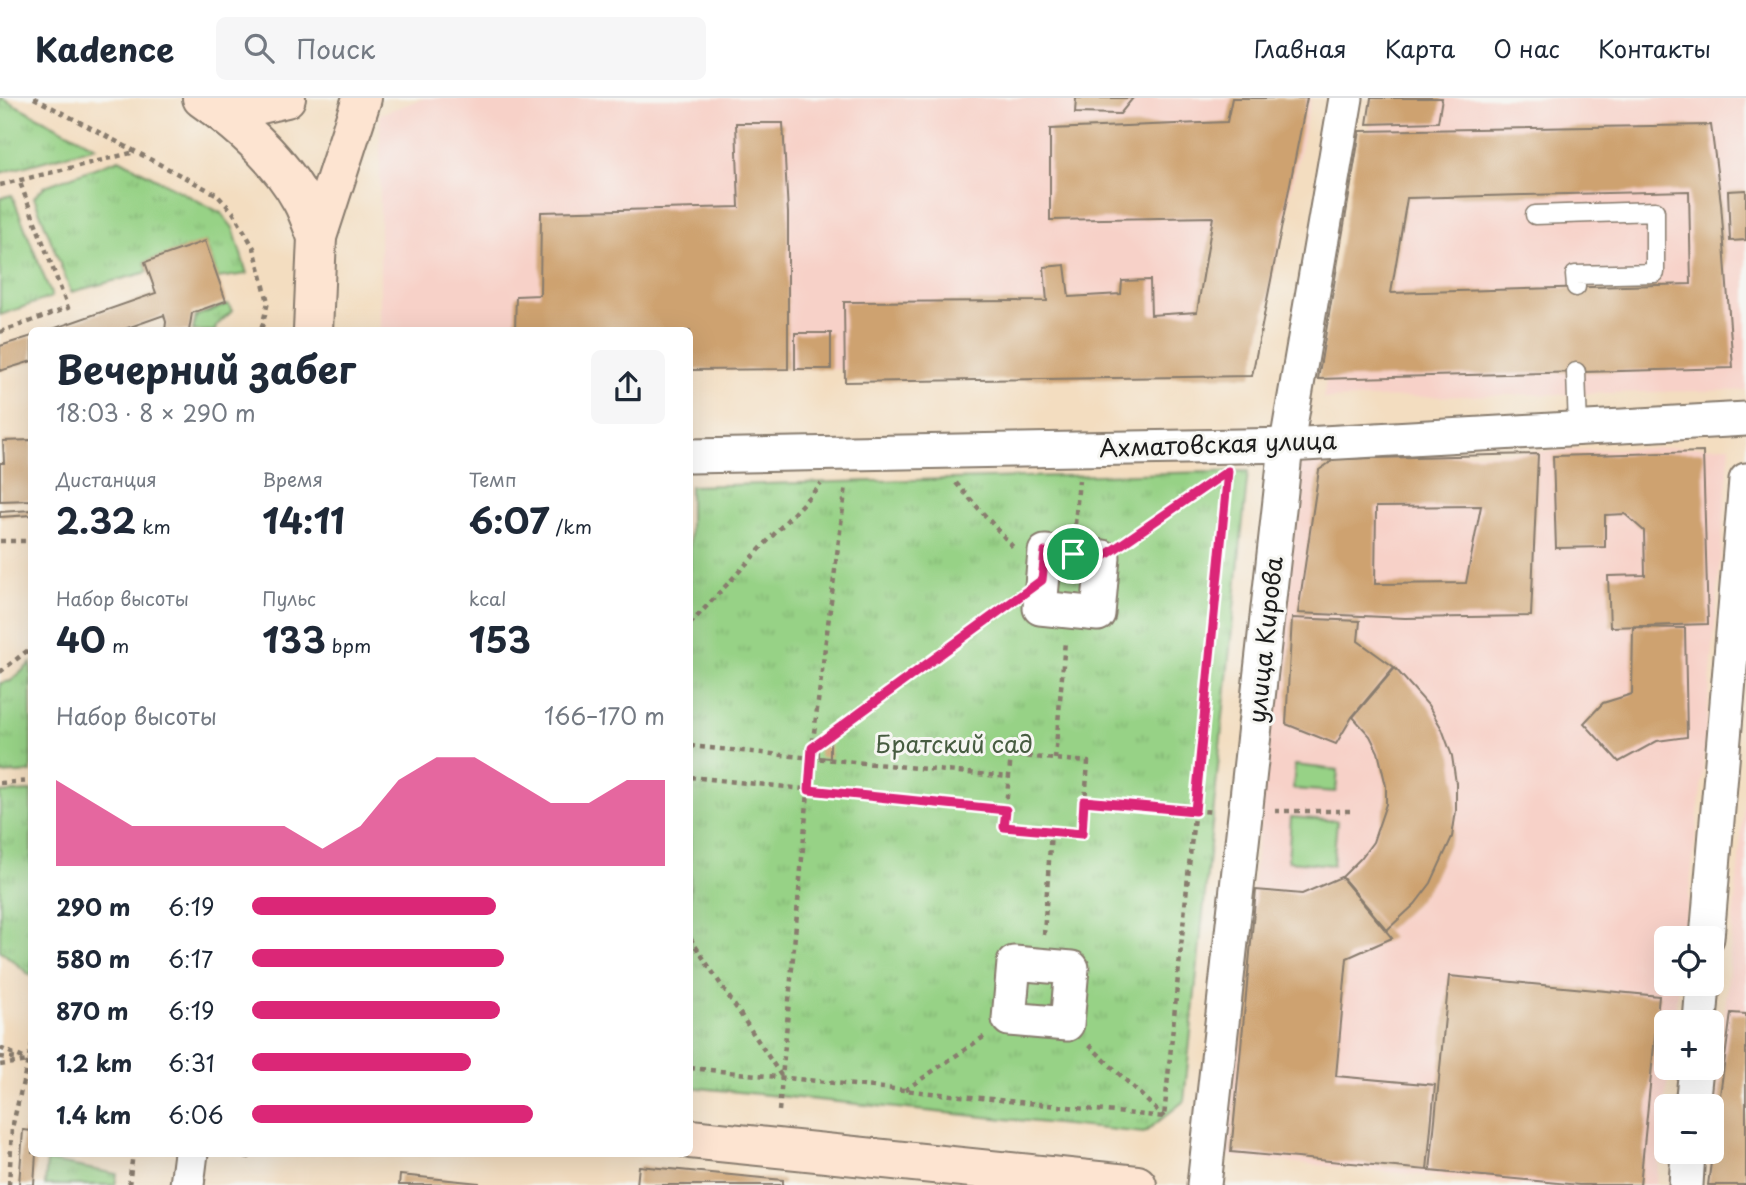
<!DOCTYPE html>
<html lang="ru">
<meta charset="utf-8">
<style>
body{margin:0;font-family:"Playpen Sans",sans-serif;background:#f6f6f7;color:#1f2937;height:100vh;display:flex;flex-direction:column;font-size:26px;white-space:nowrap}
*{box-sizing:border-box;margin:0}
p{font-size:23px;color:#747a83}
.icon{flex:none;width:38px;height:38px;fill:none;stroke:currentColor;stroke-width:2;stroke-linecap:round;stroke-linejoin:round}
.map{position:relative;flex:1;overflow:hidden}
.details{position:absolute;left:28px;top:229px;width:665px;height:830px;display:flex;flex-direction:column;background:#fff;border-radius:10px;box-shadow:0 7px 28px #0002}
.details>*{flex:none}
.controls{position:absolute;left:1654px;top:828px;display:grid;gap:14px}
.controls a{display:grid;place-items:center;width:70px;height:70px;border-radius:10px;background:#fff;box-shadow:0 7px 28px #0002;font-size:35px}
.pin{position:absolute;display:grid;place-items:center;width:60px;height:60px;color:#fff;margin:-30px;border:4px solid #fff;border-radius:50%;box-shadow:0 2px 7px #0007}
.round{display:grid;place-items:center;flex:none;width:74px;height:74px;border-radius:10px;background:#f6f6f7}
.headline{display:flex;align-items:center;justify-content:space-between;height:119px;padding:0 28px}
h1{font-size:38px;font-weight:700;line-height:52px}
.figures{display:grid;grid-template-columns:repeat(3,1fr);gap:10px;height:119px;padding:7px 28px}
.figures div{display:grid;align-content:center}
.figures b{font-size:35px;font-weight:700}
.figures small{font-size:19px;font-weight:400}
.figures p{font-size:19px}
.chart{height:196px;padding:14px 28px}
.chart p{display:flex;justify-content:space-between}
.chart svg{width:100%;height:126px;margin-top:7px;fill:#db2777;opacity:.7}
ul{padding:0 28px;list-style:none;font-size:23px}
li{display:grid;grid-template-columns:112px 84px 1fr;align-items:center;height:52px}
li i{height:18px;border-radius:9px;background:#db2777}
header{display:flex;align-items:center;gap:42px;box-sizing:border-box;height:98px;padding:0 35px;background:#fff;border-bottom:2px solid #e0e1e3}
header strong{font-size:33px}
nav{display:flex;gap:38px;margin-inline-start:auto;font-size:24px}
.search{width:490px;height:63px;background:#f6f6f7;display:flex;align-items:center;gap:18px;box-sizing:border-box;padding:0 24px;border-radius:10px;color:#747a83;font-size:26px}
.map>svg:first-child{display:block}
.built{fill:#f7d1c8}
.green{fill:#97d286;stroke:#5a7751;stroke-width:2}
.park{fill:url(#park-tufts);stroke:#5a7751;stroke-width:2}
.building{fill:#cea270;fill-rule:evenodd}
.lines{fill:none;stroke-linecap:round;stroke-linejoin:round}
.lane-casing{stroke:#887c6e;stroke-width:21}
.street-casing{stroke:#887c6e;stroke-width:37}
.secondary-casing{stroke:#887c6e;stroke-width:42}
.path{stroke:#887c6e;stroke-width:4.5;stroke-dasharray:5 5;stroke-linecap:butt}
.lane{stroke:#fff;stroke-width:18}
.street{stroke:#fff;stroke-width:33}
.secondary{stroke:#fde4d1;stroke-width:38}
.route-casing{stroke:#fff;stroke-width:14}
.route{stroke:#db2777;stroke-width:9}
.labels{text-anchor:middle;stroke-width:6;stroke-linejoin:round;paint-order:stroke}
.street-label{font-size:24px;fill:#1c1c1c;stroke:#f6f6f2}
.park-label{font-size:24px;fill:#475c41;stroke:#f6f6f2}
</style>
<header>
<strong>Kadence</strong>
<div class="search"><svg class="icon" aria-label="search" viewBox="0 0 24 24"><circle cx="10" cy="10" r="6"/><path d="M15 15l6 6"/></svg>Поиск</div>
<nav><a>Главная</a><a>Карта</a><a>О нас</a><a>Контакты</a></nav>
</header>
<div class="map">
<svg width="1746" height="1087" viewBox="0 0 1746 1087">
<defs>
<pattern id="park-tufts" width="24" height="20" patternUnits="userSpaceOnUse" patternTransform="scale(1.75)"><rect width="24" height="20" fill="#97d286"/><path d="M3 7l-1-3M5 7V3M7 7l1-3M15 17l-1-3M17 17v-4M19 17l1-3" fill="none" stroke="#82b473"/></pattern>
</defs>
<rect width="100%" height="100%" fill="#f6f6f2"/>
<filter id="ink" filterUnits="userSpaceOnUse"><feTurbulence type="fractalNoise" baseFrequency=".0143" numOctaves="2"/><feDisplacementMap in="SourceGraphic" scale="14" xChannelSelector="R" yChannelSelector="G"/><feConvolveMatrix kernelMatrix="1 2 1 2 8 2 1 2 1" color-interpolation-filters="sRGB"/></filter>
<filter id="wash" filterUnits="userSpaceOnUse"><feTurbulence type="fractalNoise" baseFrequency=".00686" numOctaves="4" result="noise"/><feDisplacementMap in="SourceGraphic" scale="28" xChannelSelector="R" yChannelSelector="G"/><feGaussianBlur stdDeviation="1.57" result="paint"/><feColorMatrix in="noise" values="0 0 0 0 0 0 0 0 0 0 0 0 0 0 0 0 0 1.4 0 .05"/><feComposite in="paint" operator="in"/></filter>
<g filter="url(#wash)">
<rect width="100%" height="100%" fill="#f3ddc0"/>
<!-- built -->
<g class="built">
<polygon points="425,0 1311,0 1252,278 845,284 844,271 690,272 690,233 380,233 380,16"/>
<polygon points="1375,0 1746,0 1746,292 1323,301"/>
<polygon points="1730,348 1702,681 1684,840 1666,840 1666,886 1678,886 1674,924 1666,924 1666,970 1669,970 1656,1087 1525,1087 1225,1058 1297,360"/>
<polygon points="1746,683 1746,1087 1707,1087 1712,1054"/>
</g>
<!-- green -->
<g class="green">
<polygon points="1295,667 1338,672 1336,694 1293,691"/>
<polygon points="1291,719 1337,723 1333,767 1288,763"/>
</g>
<!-- park -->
<g class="park">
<polygon points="0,0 2,0 96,49 0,75"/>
<polygon points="119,61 221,115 233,130 247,176 218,180 205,144 145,164 148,174 71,194 34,99 45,88"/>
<polygon points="12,97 52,199 0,217 0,100"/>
<polygon points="228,206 232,213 216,228 215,233 193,233 196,218"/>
<polygon points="1248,373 1184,1003 1144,1035 690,989 690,388"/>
<polygon points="31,565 31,674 0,676 0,585 11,583"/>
<polygon points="31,693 32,874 31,878 0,852 0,695"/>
<polygon points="47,1063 117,1076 115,1087 45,1087"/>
</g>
<g id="blocks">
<!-- building -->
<g class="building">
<polygon points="1076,0 1133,0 1120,16 1075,15"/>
<polygon points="1232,0 1307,0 1252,278 845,284 844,204 1047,203 1044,169 1065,167 1069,199 1121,196 1122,183 1150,182 1151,217 1197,214 1213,119 1050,122 1050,31 1227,24"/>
<polygon points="1371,0 1442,0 1438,24 1367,26"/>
<polygon points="736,25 783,25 788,115 788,271 690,272 690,233 515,232 516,198 540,197 541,114 739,109"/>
<path d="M1711,27L1721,105L1733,270L1318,281L1360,33ZM1689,93L1691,186L1391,195L1407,100Z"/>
<polygon points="1746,92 1746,142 1730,143 1728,93"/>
<polygon points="205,143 226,203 192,215 189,233 165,233 166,224 164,217 119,233 47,233 156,195 145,164"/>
<rect x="795" y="235" width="36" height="36"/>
<polygon points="32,238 32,263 0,273 0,248"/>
<polygon points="32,342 32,402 0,403 0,365 4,365 3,343"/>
<polygon points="1703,354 1708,526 1610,529 1608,478 1645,477 1644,433 1625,416 1605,417 1605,449 1556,450 1553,358"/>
<path d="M1538,356L1531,518L1405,520L1298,515L1319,372L1335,361ZM1481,408L1466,485L1375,486L1376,409Z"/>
<polygon points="32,412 32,417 0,419 0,414"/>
<polygon points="1292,520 1360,523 1358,543 1394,569 1352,619 1336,646 1286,626"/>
<polygon points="1633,529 1685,530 1687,639 1657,643 1619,664 1584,625 1603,605 1632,596"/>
<polygon points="1395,570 1428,607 1442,631 1452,658 1456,685 1456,713 1452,739 1431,785 1415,806 1387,832 1342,779 1361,760 1373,744 1386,706 1386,688 1378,654 1370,638 1353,619"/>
<polygon points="819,644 830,645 830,660 819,659"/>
<polygon points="1341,779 1392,840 1347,860 1336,978 1435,987 1427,1072 1231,1054 1256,792 1302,796"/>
<polygon points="1449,878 1659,898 1640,1087 1579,1087 1430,1073"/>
<polygon points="1731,915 1746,916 1746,1087 1708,1087"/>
<polygon points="23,1032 32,1033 32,1055 36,1055 34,1087 19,1087"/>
<polygon points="639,1068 783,1082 783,1087 637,1087"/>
<polygon points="400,1077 479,1085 479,1087 399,1087"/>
</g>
</g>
</g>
<g filter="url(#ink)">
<use href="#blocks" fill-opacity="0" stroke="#887c6e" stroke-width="2"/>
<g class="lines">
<defs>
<g id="lane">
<polyline points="1535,117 1655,113 1655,175 1575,177 1576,189"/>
<polyline points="1576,274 1578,330"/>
</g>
<g id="street">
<polyline points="690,358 1287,347 1746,321"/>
<polygon points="1045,454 1103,459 1098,516 1040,510"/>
<polyline points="1707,840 1746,382"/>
<polygon points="1014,865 1072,870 1067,926 1009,921"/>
<polyline points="1700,924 1703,886"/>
<polyline points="1692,1008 1696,970"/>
<polyline points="187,1087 191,1055"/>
<polyline points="1204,1087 1285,357 1346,0"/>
<polyline points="1686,1087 1688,1054"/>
</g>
<g id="secondary">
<path d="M202,0C239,26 280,62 302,103C308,114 312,127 317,139"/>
<polyline points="223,15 286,0"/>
<polyline points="313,233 317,139 362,0"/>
<polyline points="690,1041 1137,1087"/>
</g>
</defs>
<!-- lane casing -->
<use href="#lane" class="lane-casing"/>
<!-- street casing -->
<use href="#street" class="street-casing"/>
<!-- secondary casing -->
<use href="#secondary" class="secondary-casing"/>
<!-- path -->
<g class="path">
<polyline points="34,0 216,96 233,114 254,150 268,204 261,233"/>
<polyline points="0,87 135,54"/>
<polyline points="0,234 68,210 19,82"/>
<polyline points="956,385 1013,449"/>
<polyline points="1075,426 1079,382"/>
<polyline points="1128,442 1216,382"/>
<polyline points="0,443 32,443"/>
<polyline points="690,526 821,386"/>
<polyline points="0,574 32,549"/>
<polyline points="690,648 1009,679"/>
<polyline points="812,650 1008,507"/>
<polyline points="1055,661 1065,543"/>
<polyline points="690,679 1006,712"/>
<polyline points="0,685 32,683"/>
<polyline points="1085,703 1082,736 1004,729 1011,657 1088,664 1085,703 1214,714"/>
<polyline points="1275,713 1351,713"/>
<polyline points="1044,837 1051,733"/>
<polyline points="690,840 782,979"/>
<polyline points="1089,947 1164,1019"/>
<polyline points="0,950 28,962"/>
<polyline points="0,959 21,961"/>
<polyline points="0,967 28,963"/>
<polyline points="690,970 1164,1019 1228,377"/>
<polyline points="905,992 985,938"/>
<polyline points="779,1013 812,650 846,387"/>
<polyline points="225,1055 249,1059 250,1055"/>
<polyline points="9,1087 12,1030 32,946"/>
<polyline points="129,1087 133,1055"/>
</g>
<!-- lane -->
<use href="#lane" class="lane"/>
<!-- street -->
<use href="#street" class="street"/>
<!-- secondary -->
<use href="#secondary" class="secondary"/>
</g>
</g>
<g class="lines" filter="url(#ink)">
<defs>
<polygon id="route" points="1228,373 1195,713 1084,703 1082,736 1004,729 1006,712 809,692 812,650 1042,482 1045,454 1103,459"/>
</defs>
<!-- route casing -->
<use href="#route" class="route-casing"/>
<!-- route -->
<use href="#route" class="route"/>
</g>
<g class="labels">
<!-- street labels -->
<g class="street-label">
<text transform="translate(1218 347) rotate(-2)" y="8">Ахматовская улица</text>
<text transform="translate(1266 542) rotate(-84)" y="8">улица Кирова</text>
</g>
<!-- park labels -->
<g class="park-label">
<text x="954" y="655">Братский сад</text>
</g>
</g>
</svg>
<div class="controls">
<a><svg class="icon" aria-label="locate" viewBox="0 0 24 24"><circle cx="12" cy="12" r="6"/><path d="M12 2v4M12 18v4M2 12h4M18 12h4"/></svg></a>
<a>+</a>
<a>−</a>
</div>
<div class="pin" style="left:1073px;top:456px;background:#1e9e55"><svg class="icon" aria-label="arrive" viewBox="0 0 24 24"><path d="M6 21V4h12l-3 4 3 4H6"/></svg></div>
<section class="details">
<div class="headline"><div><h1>Вечерний забег</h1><p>18:03 · 8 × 290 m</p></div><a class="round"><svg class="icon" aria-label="share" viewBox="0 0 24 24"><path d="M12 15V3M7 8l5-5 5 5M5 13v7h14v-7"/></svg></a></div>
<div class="figures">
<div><p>Дистанция</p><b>2.32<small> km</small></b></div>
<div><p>Время</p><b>14:11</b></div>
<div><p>Темп</p><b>6:07<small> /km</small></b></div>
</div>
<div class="figures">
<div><p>Набор высоты</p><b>40<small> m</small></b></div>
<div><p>Пульс</p><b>133<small> bpm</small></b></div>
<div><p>kcal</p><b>153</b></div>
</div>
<div class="chart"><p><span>Набор высоты</span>166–170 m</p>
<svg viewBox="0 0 160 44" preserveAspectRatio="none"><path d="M0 44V14L10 22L20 30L30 30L40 30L50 30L60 30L70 38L80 30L90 14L100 6L110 6L120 14L130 22L140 22L150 14L160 14V44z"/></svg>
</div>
<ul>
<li><b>290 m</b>6:19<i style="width:59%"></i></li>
<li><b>580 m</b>6:17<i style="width:61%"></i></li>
<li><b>870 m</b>6:19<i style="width:60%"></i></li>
<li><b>1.2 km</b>6:31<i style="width:53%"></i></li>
<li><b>1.4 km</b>6:06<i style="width:68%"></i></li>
</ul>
</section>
</div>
